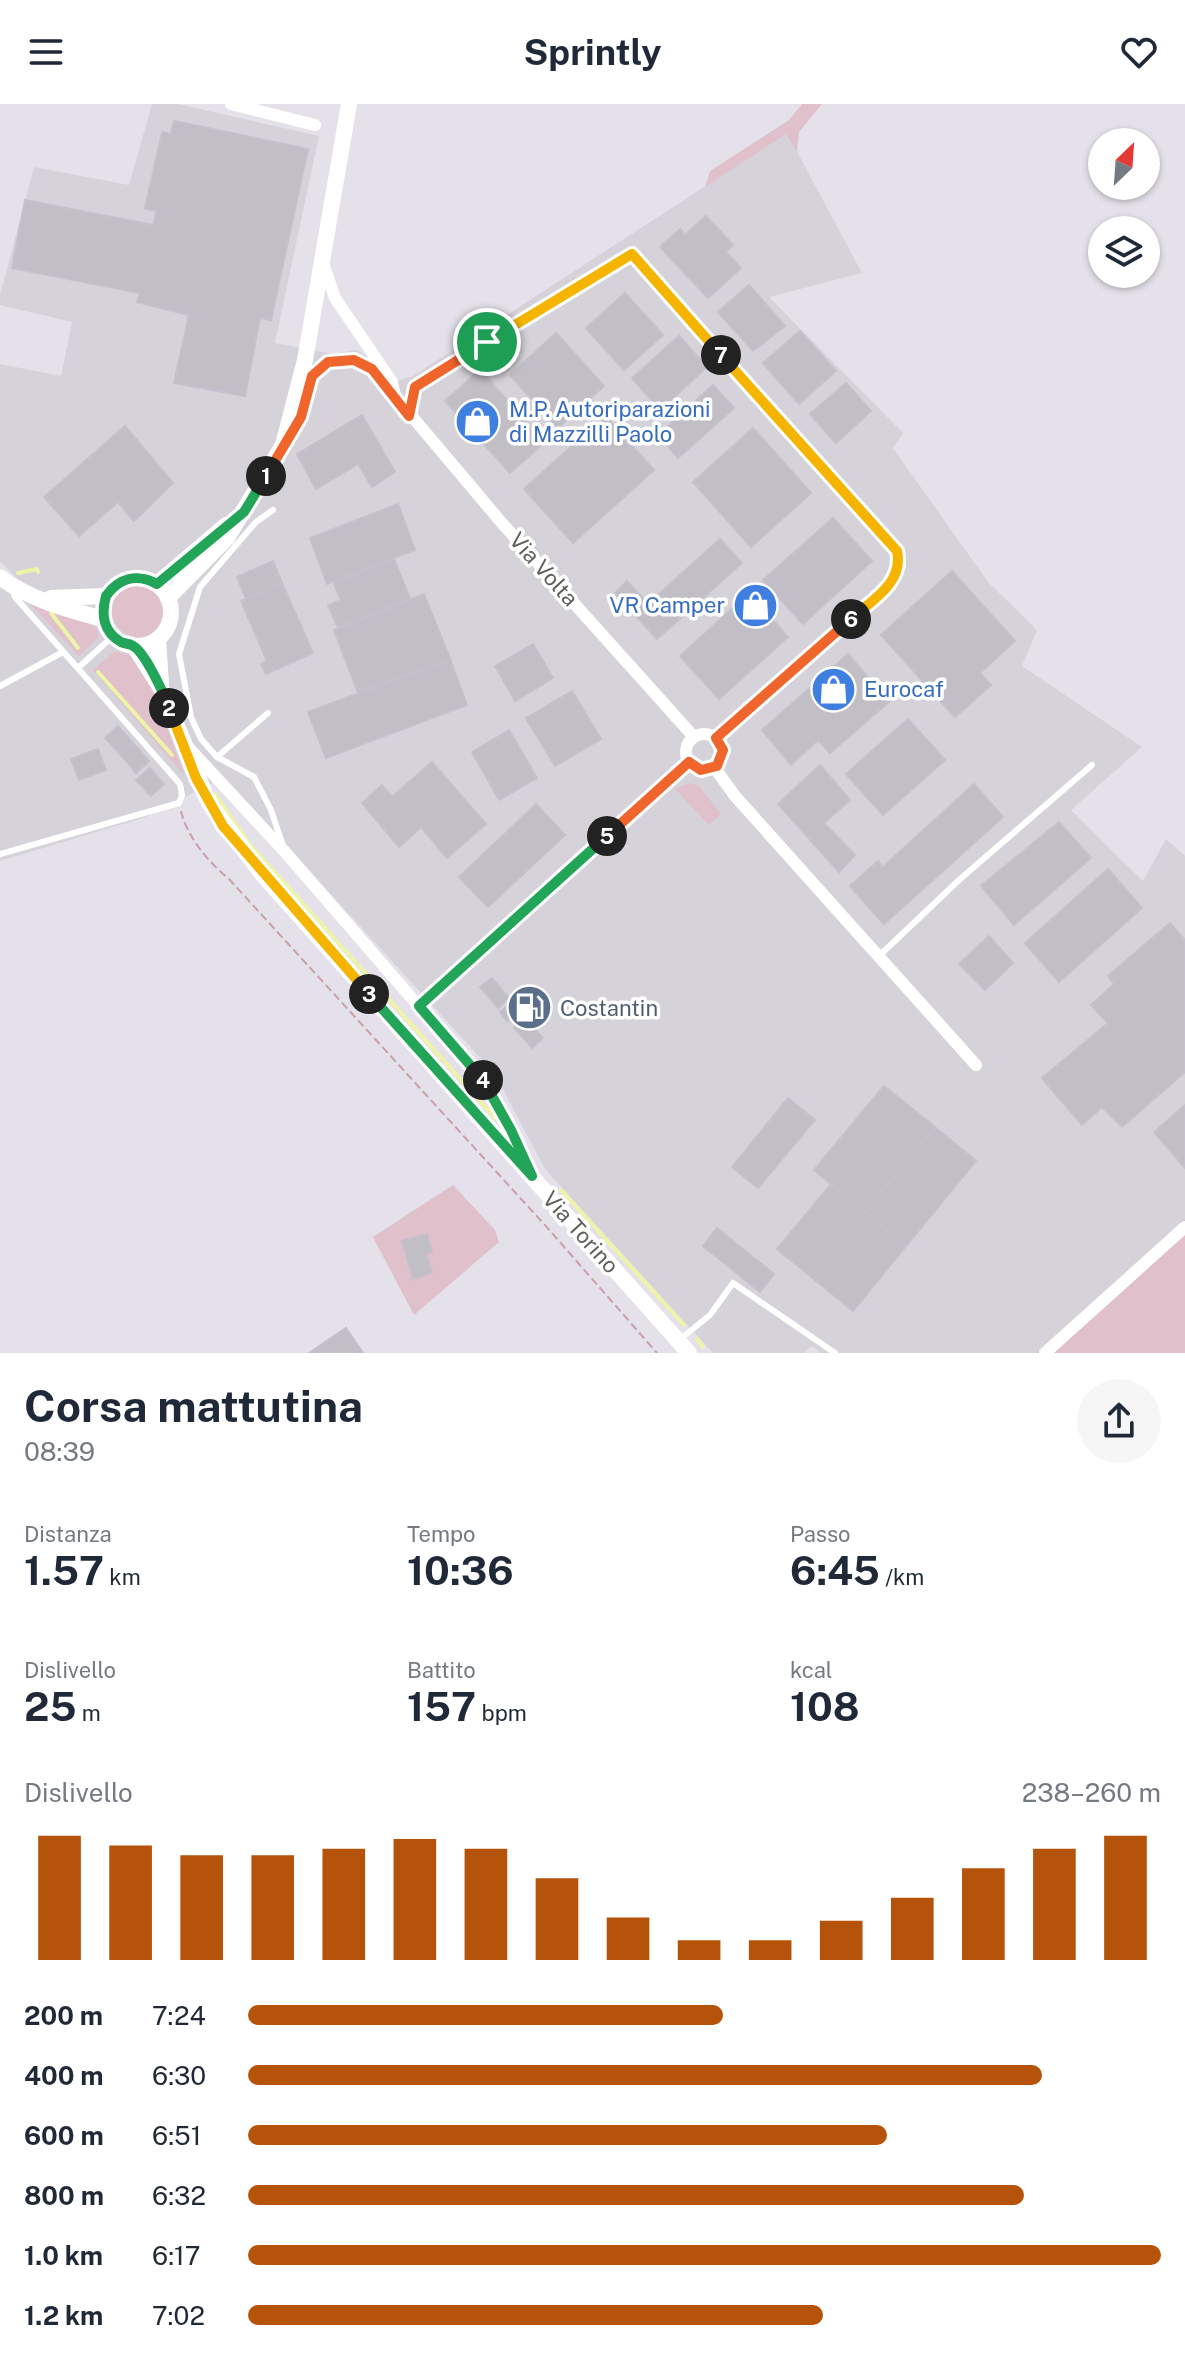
<!DOCTYPE html>
<html lang="it">
<meta charset="utf-8">
<style>
body{margin:0;font-family:"Public Sans",sans-serif;background:#f6f6f7;color:#1f2937;height:100vh;display:flex;flex-direction:column;font-size:30px;white-space:nowrap}
*{box-sizing:border-box;margin:0}
p{font-size:26px;color:#747a83}
.icon{flex:none;width:44px;height:44px;fill:none;stroke:currentColor;stroke-width:2;stroke-linecap:round;stroke-linejoin:round}
.map{position:relative;height:1249px;overflow:hidden}
.panel{display:flex;flex-direction:column;background:#fff;flex:1}
.panel>*{flex:none}
.needle{width:52px;rotate:25deg}
.fabs{position:absolute;left:1088px;top:24px;display:grid;gap:16px}
.fabs a{display:grid;place-items:center;width:72px;height:72px;border-radius:50%;background:#fff;box-shadow:0 2px 6px #0004;font-size:40px}
.pin{position:absolute;display:grid;place-items:center;width:68px;height:68px;color:#fff;margin:-34px;border:4px solid #fff;border-radius:50%;box-shadow:0 2px 8px #0007}
.km{position:absolute;width:40px;height:40px;margin:-20px;border-radius:50%;background:#222;color:#fff;font-size:22px;line-height:40px;text-align:center}
.round{display:grid;place-items:center;flex:none;width:84px;height:84px;border-radius:42px;background:#f6f6f7}
.summary{display:flex;align-items:center;justify-content:space-between;height:136px;padding:0 24px}
h1{font-size:44px;font-weight:700;line-height:60px}
.stats{display:grid;grid-template-columns:repeat(3,1fr);gap:12px;height:136px;padding:8px 24px}
.stats div{display:grid;align-content:center}
.stats b{font-size:40px;font-weight:700}
.stats small{font-size:22px;font-weight:400}
.stats p{font-size:22px}
.chart{height:224px;padding:16px 24px}
.chart p{display:flex;justify-content:space-between}
.chart svg{width:100%;height:144px;margin-top:8px;stroke:#b45309;stroke-width:6}
ul{padding:0 24px;list-style:none;font-size:26px}
li{display:grid;grid-template-columns:128px 96px 1fr;align-items:center;height:60px}
li i{height:20px;border-radius:10px;background:#b45309}
header{display:flex;justify-content:space-between;align-items:center;height:104px;padding:0 24px;background:#fff;font-size:36px;font-weight:700}
.map>svg:first-child{display:block}
.industrial{fill:#d5d3d9}
.green{fill:#e0c0cb}
.lines{fill:none;stroke-linecap:round;stroke-linejoin:round}
.stream{stroke:#edf4a8;stroke-width:4}
.building{fill:#c1bec6;stroke:#c5c0ce;stroke-width:2}
.path{stroke:#c9a1a3;stroke-width:2;stroke-dasharray:8 4;stroke-linecap:butt}
.lane{stroke:#fff;stroke-width:6}
.street{stroke:#fff;stroke-width:12}
.secondary{stroke:#fff;stroke-width:16}
.split-1-casing{stroke:#fff;stroke-width:16}
.split-2-casing{stroke:#fff;stroke-width:16}
.split-3-casing{stroke:#fff;stroke-width:16}
.split-4-casing{stroke:#fff;stroke-width:16}
.split-5-casing{stroke:#fff;stroke-width:16}
.split-6-casing{stroke:#fff;stroke-width:16}
.split-7-casing{stroke:#fff;stroke-width:16}
.split-8-casing{stroke:#fff;stroke-width:16}
.split-1{stroke:#f0652b;stroke-width:10}
.split-2{stroke:#22a559;stroke-width:10}
.split-3{stroke:#f5b400;stroke-width:10}
.split-4{stroke:#22a559;stroke-width:10}
.split-5{stroke:#22a559;stroke-width:10}
.split-6{stroke:#f0652b;stroke-width:10}
.split-7{stroke:#f5b400;stroke-width:10}
.split-8{stroke:#f5b400;stroke-width:10}
.labels{text-anchor:middle;stroke-width:7;stroke-linejoin:round;paint-order:stroke}
.shop-label{font-size:22px;fill:#366cbe;stroke:#fff;text-anchor:start}
.street-label{font-size:22px;fill:#5f6059;stroke:#fff}
.service-label{font-size:22px;fill:#4e5e75;stroke:#fff;text-anchor:start}
</style>
<header><svg class="icon" aria-label="menu" viewBox="0 0 24 24"><path d="M4 6h16M4 12h16M4 18h16"/></svg>Sprintly<svg class="icon" aria-label="heart" viewBox="0 0 24 24"><path d="M12 20l-8-8c-3-5 5-10 8-4 3-6 11-1 8 4z"/></svg></header>
<div class="map">
<svg width="1185" height="1249" viewBox="0 0 1185 1249">
<rect width="100%" height="100%" fill="#e5e1ea"/>
<!-- industrial -->
<polygon class="industrial" points="152,0 178,0 319,32 275,239 332,250 357,246 379,260 394,278 413,272 787,29 862,169 769,193 903,329 893,344 988,478 1037,526 1022,562 1142,643 1071,706 1143,777 1166,735 1185,752 1185,1140 1062,1249 821,1249 812,1242 804,1249 713,1249 545,1065 495,970 224,673 143,714 0,757 0,479 14,472 0,457 0,260 61,272 72,218 0,201 0,191 34,63 129,81"/>
<!-- green -->
<g class="green">
<polygon points="802,0 822,0 799,28 797,48 786,30 705,83 710,67 789,16"/>
<circle cx="139" cy="506" r="27"/>
<polygon points="29,499 81,515 97,524 98,534 79,552"/>
<polygon points="115,547 132,552 155,590 184,671 93,566"/>
<polygon points="690,679 699,682 721,710 709,721 675,685"/>
<polygon points="453,1081 495,1126 499,1138 414,1211 373,1133"/>
<polygon points="1185,1115 1185,1249 1036,1249"/>
</g>
<g class="lines">
<!-- stream -->
<g class="stream">
<polyline points="18,469 37,465 38,468"/>
<polyline points="51,509 78,544"/>
<polyline points="98,568 172,651"/>
<polyline points="215,690 248,738 497,1016"/>
<polyline points="561,1086 684,1221"/>
<polyline points="697,1235 703,1243"/>
</g>
</g>
<!-- building -->
<g class="building">
<polygon points="174,17 308,45 271,216 260,214 245,292 174,279 189,211 137,198 140,189 12,164 25,96 153,121 157,107 145,105 162,28 171,30"/>
<polygon points="706,112 733,141 726,148 741,164 708,194 660,143 680,125 685,131"/>
<polygon points="749,181 785,222 753,247 718,208"/>
<polygon points="625,189 663,231 624,266 586,224"/>
<polygon points="800,227 836,267 799,300 763,259"/>
<polygon points="556,229 604,282 558,324 510,271"/>
<polygon points="679,232 707,263 660,306 632,274"/>
<polygon points="480,266 545,338 510,369 445,297"/>
<polygon points="846,279 871,307 836,339 810,310"/>
<polygon points="713,281 734,304 678,354 658,331"/>
<polygon points="362,311 395,368 372,383 358,360 316,385 297,350"/>
<polygon points="605,312 654,366 573,439 524,385"/>
<polygon points="125,322 173,379 134,417 118,398 79,432 44,393"/>
<polygon points="753,324 811,389 751,443 693,378"/>
<polygon points="398,400 415,446 327,480 310,434"/>
<polygon points="833,414 872,457 803,520 763,476"/>
<polygon points="720,435 742,459 657,535 615,489 627,477 648,500"/>
<polygon points="394,455 410,495 338,524 328,501 341,496 333,478"/>
<polygon points="273,457 282,479 246,495 237,473"/>
<polygon points="952,467 1015,537 980,569 991,581 955,613 881,531"/>
<polygon points="282,479 313,549 266,570 261,560 267,557 241,497"/>
<polygon points="749,489 788,533 719,595 680,552"/>
<polygon points="424,490 450,555 358,589 334,526"/>
<polygon points="533,540 553,574 515,597 495,562"/>
<polygon points="848,550 889,598 830,649 818,636 791,661 762,626"/>
<polygon points="450,555 467,601 326,654 308,608"/>
<polygon points="572,587 601,635 555,662 526,614"/>
<polygon points="908,615 945,656 883,711 846,670"/>
<polygon points="118,622 133,639 120,650 105,634"/>
<polygon points="509,626 537,674 499,696 472,648"/>
<polygon points="133,639 149,657 136,669 120,650"/>
<polygon points="98,645 106,666 79,676 71,655"/>
<polygon points="432,658 486,720 447,754 421,723 399,743 362,699 382,681 392,693"/>
<polygon points="820,661 850,696 824,719 855,751 839,768 778,700"/>
<polygon points="150,664 164,680 151,692 136,676"/>
<polygon points="974,680 1003,713 884,820 850,782 878,757 883,763"/>
<polygon points="536,700 565,731 488,803 459,773"/>
<polygon points="1059,718 1091,754 1014,821 981,782"/>
<polygon points="1108,765 1142,804 1059,878 1025,839"/>
<polygon points="1170,819 1185,836 1185,968 1122,1023 1102,1003 1082,1021 1042,974 1108,919 1091,901 1114,880 1108,872"/>
<polygon points="989,832 1013,859 985,886 959,860"/>
<polygon points="492,874 509,894 498,904 480,883"/>
<polygon points="513,897 520,906 507,917 500,908"/>
<polygon points="525,914 543,934 532,944 514,923"/>
<polygon points="884,982 935,1023 865,1108 814,1066"/>
<polygon points="788,994 815,1016 758,1084 732,1063"/>
<polygon points="1185,1001 1185,1064 1154,1028"/>
<polygon points="935,1023 976,1057 906,1142 865,1108"/>
<polygon points="831,1080 906,1142 853,1207 777,1145"/>
<polygon points="717,1124 774,1170 760,1188 703,1142"/>
<polygon points="427,1130 432,1148 426,1150 432,1169 413,1175 402,1137"/>
<polygon points="346,1224 363,1249 309,1249"/>
</g>
<g class="lines">
<!-- path -->
<path class="path" d="M181,707C187,733 209,759 229,775L544,1120L657,1249"/>
<!-- lane -->
<g class="lane">
<polyline points="273,406 256,418 200,483 179,550 191,613 201,635 217,653 254,673 271,706 283,742"/>
<polyline points="78,564 113,532"/>
<polyline points="0,582 63,548"/>
<polyline points="217,653 268,609"/>
<polyline points="0,750 179,699 182,691 180,680 15,493 12,484"/>
<polyline points="879,852 959,776 1092,661"/>
<polyline points="678,1237 710,1211 733,1179 835,1249"/>
</g>
<!-- street -->
<g class="street">
<polyline points="231,0 315,21"/>
<polyline points="323,159 335,194 392,278 395,292"/>
<polyline points="409,312 415,283 632,150 897,447 900,462 891,479 716,634"/>
<path d="M289,331C314,295 306,231 372,265L501,418L694,633"/>
<circle cx="704" cy="648" r="18"/>
<polyline points="188,643 286,749 487,981 527,1062"/>
<polyline points="714,663 735,692 976,961"/>
<polyline points="419,902 689,658"/>
<polyline points="1045,1249 1185,1123"/>
</g>
<!-- secondary -->
<g class="secondary">
<path d="M0,473C28,495 69,506 103,515"/>
<circle cx="137" cy="508" r="34"/>
<polyline points="157,480 226,421"/>
<polyline points="51,494 106,492"/>
<polyline points="168,494 227,434 283,341 305,256 349,0"/>
<polyline points="158,535 161,580"/>
<polyline points="134,542 162,586 209,699 262,770 689,1249"/>
</g>
</g>
<g class="lines">
<defs>
<polyline id="split-1" points="266,372 301,313 312,272 328,258 354,256 372,265 409,312 415,283 487,238"/>
<path id="split-2" d="M169,604C164,590 145,548 133,542C129,539 124,540 121,538C103,528 101,510 106,492C119,474 137,469 157,480L244,408L266,372"/>
<polyline id="split-3" points="169,604 196,674 223,722 369,890"/>
<polyline id="split-4" points="369,890 532,1072 511,1026 483,976"/>
<polyline id="split-5" points="483,976 419,902 607,732"/>
<polyline id="split-6" points="607,732 689,658 701,666 717,662 723,646 716,634 851,515"/>
<path id="split-7" d="M721,251L897,447C904,479 872,496 851,515"/>
<polyline id="split-8" points="487,238 632,150 721,251"/>
</defs>
<!-- split-1 casing -->
<use href="#split-1" class="split-1-casing"/>
<!-- split-2 casing -->
<use href="#split-2" class="split-2-casing"/>
<!-- split-3 casing -->
<use href="#split-3" class="split-3-casing"/>
<!-- split-4 casing -->
<use href="#split-4" class="split-4-casing"/>
<!-- split-5 casing -->
<use href="#split-5" class="split-5-casing"/>
<!-- split-6 casing -->
<use href="#split-6" class="split-6-casing"/>
<!-- split-7 casing -->
<use href="#split-7" class="split-7-casing"/>
<!-- split-8 casing -->
<use href="#split-8" class="split-8-casing"/>
<!-- split-1 -->
<use href="#split-1" class="split-1"/>
<!-- split-2 -->
<use href="#split-2" class="split-2"/>
<!-- split-3 -->
<use href="#split-3" class="split-3"/>
<!-- split-4 -->
<use href="#split-4" class="split-4"/>
<!-- split-5 -->
<use href="#split-5" class="split-5"/>
<!-- split-6 -->
<use href="#split-6" class="split-6"/>
<!-- split-7 -->
<use href="#split-7" class="split-7"/>
<!-- split-8 -->
<use href="#split-8" class="split-8"/>
</g>
<!-- icons -->
<defs>
<symbol id="shop-disc" viewBox="-11 -11 22 22"><circle r="9.5" fill="#3f7fe0" stroke="#fff"/><path d="M-5-2.5h2.3a2.7 3.5 0 0 1 5.4 0H5L5.5 6h-11ZM-1.5-2.5h3a1.5 2.3 0 0 0-3 0Z" fill="#fff"/></symbol>
<symbol id="fuel-disc" viewBox="-11 -11 22 22"><circle r="9.5" fill="#5c6f8a" stroke="#fff"/><path d="M-5.5-6h7V0h2V4h1.3V-2.5L3-4.5l.8-.8L6-3V5H2.5V1h-1V6h-7ZM-4.2-4.7v3.2H.2V-4.7Z" fill="#fff"/></symbol>
</defs>
<g fill-rule="evenodd">
<use href="#shop-disc" x="452" y="292" width="51" height="51"/>
<use href="#shop-disc" x="730" y="476" width="51" height="51"/>
<use href="#shop-disc" x="808" y="560" width="51" height="51"/>
<use href="#fuel-disc" x="504" y="878" width="51" height="51"/>
</g>
<g class="labels">
<!-- shop labels -->
<g class="shop-label">
<text x="509" y="313">M.P. Autoriparazioni<tspan x="509" dy="25">di Mazzilli Paolo</tspan></text>
<text x="725" y="509" text-anchor="end">VR Camper</text>
<text x="864" y="593">Eurocaf</text>
</g>
<!-- street labels -->
<g class="street-label">
<text transform="translate(544 465) rotate(48)" y="8">Via Volta</text>
<text transform="translate(581 1128) rotate(48)" y="8">Via Torino</text>
</g>
<!-- service labels -->
<g class="service-label">
<text x="560" y="912">Costantin</text>
</g>
</g>
</svg>
<div class="fabs">
<a><svg class="needle" viewBox="-14 -14 28 28"><path d="M0-13l5 13h-10z" fill="#e53935"/><path d="M0 13l5-13h-10z" fill="#747a83"/></svg></a>
<a><svg class="icon" aria-label="layers" viewBox="0 0 24 24"><path d="M12 4l9 5-9 5-9-5zM3 14l9 5 9-5"/></svg></a>
</div>
<div class="pin" style="left:487px;top:238px;background:#1e9e55"><svg class="icon" aria-label="arrive" viewBox="0 0 24 24"><path d="M6 21V4h12l-3 4 3 4H6"/></svg></div>
<b class="km" style="left:266px;top:372px">1</b>
<b class="km" style="left:169px;top:604px">2</b>
<b class="km" style="left:369px;top:890px">3</b>
<b class="km" style="left:483px;top:976px">4</b>
<b class="km" style="left:607px;top:732px">5</b>
<b class="km" style="left:851px;top:515px">6</b>
<b class="km" style="left:721px;top:251px">7</b>
</div>
<section class="panel">
<div class="summary"><div><h1>Corsa mattutina</h1><p>08:39</p></div><a class="round"><svg class="icon" aria-label="share" viewBox="0 0 24 24"><path d="M12 15V3M7 8l5-5 5 5M5 13v7h14v-7"/></svg></a></div>
<div class="stats">
<div><p>Distanza</p><b>1.57<small> km</small></b></div>
<div><p>Tempo</p><b>10:36</b></div>
<div><p>Passo</p><b>6:45<small> /km</small></b></div>
</div>
<div class="stats">
<div><p>Dislivello</p><b>25<small> m</small></b></div>
<div><p>Battito</p><b>157<small> bpm</small></b></div>
<div><p>kcal</p><b>108</b></div>
</div>
<div class="chart"><p><span>Dislivello</span>238–260 m</p>
<svg viewBox="0 0 160 44" preserveAspectRatio="none"><path d="M5 44V6M15 44V9M25 44V12M35 44V12M45 44V10M55 44V7M65 44V10M75 44V19M85 44V31M95 44V38M105 44V38M115 44V32M125 44V25M135 44V16M145 44V10M155 44V6"/></svg>
</div>
<ul>
<li><b>200 m</b>7:24<i style="width:52%"></i></li>
<li><b>400 m</b>6:30<i style="width:87%"></i></li>
<li><b>600 m</b>6:51<i style="width:70%"></i></li>
<li><b>800 m</b>6:32<i style="width:85%"></i></li>
<li><b>1.0 km</b>6:17<i style="width:100%"></i></li>
<li><b>1.2 km</b>7:02<i style="width:63%"></i></li>
</ul>
</section>
